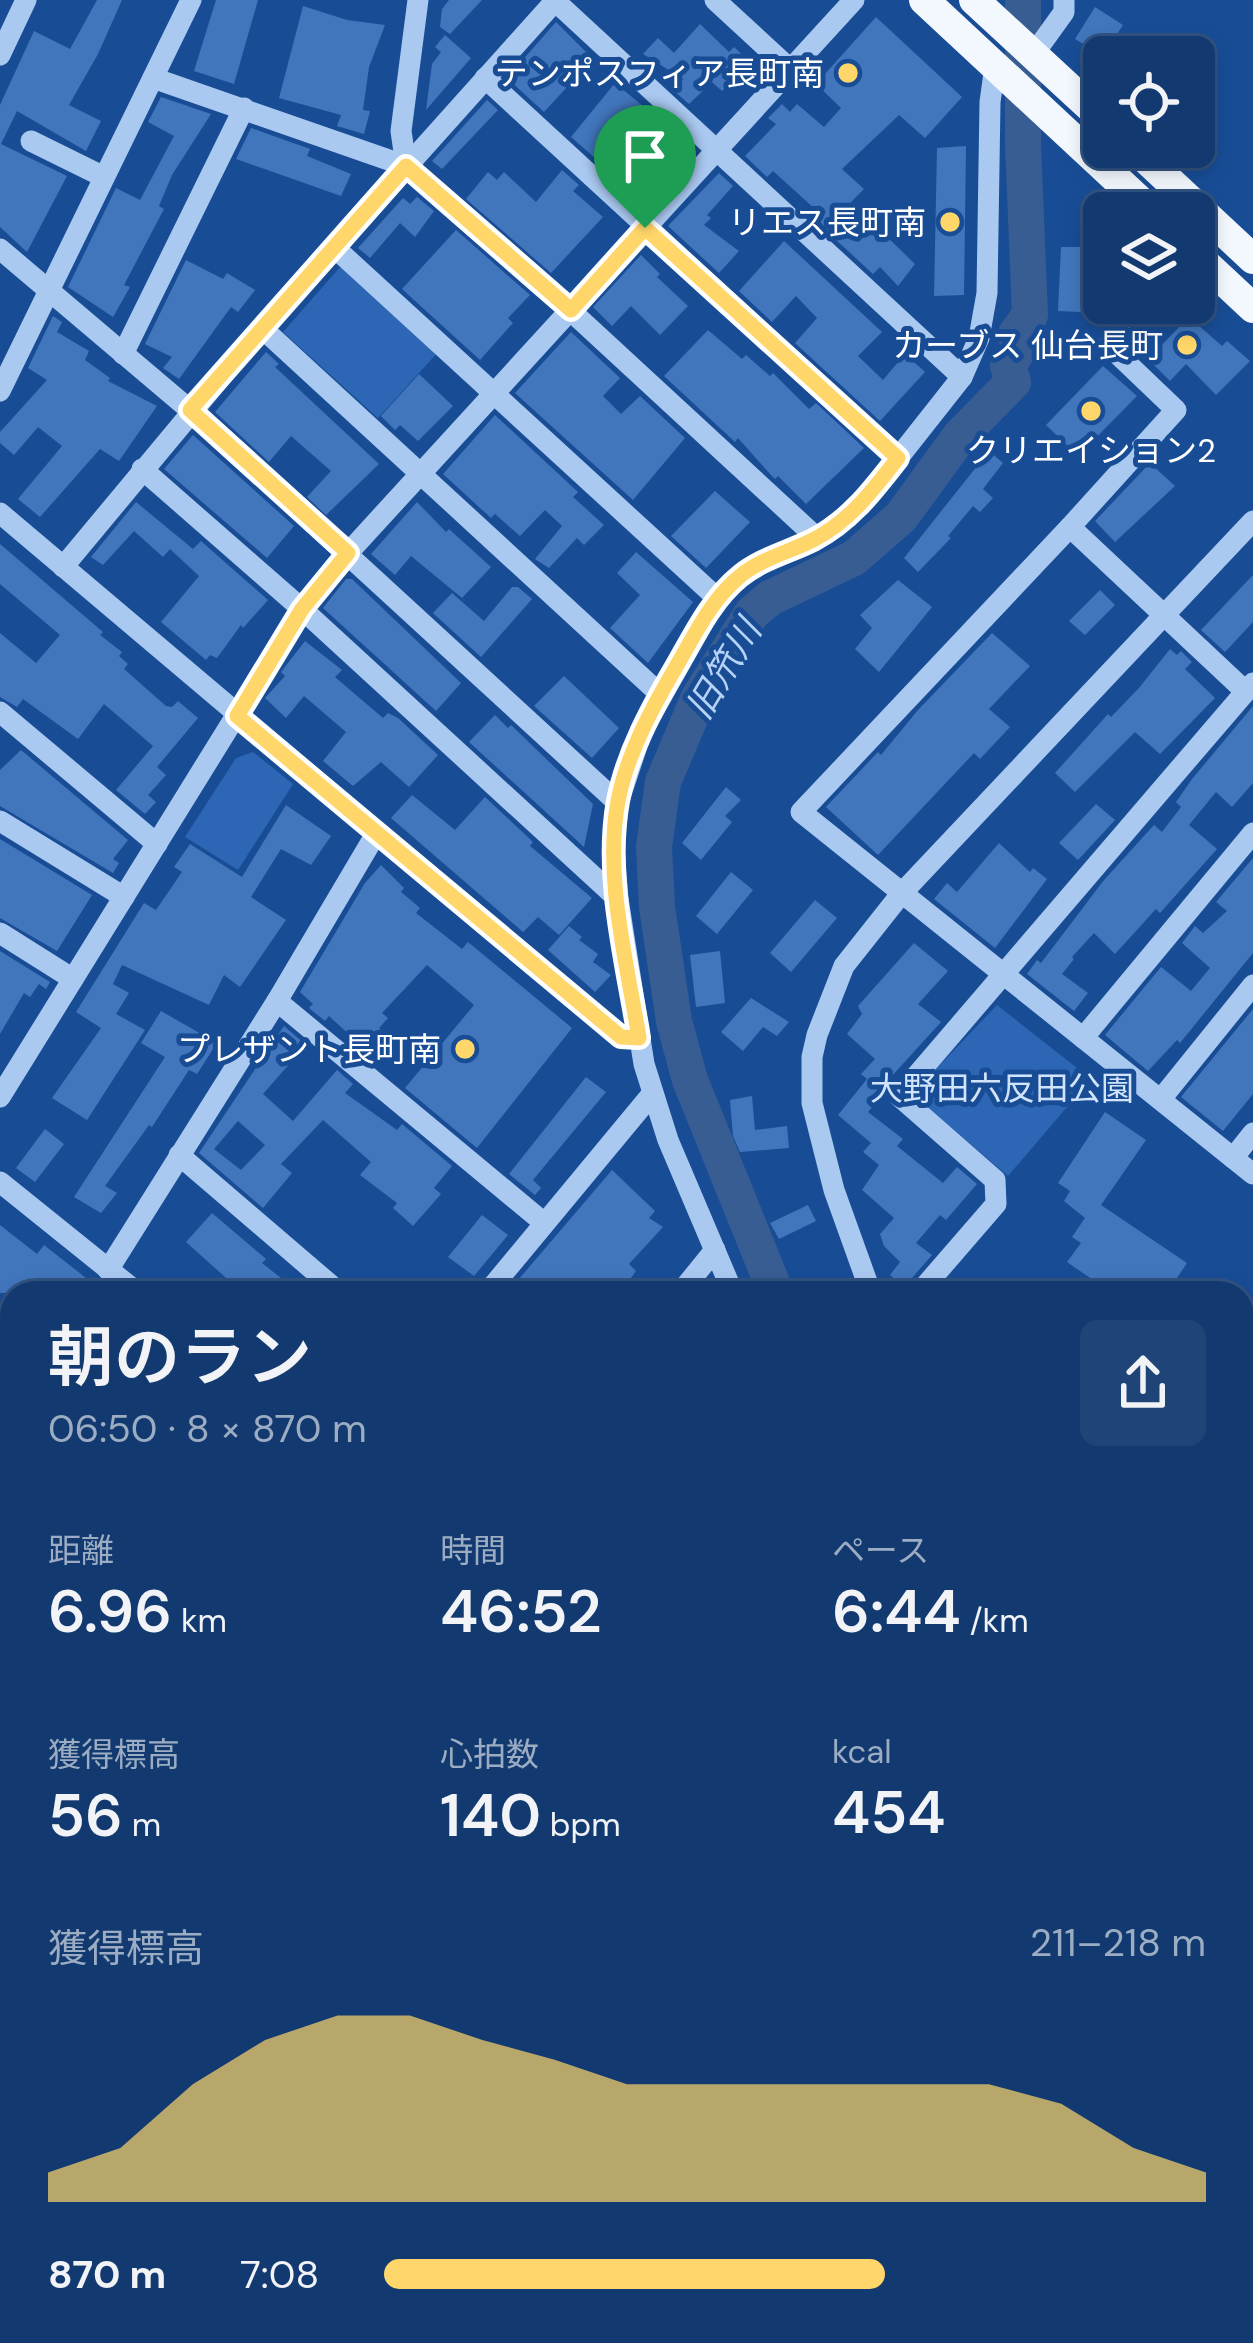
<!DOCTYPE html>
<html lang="ja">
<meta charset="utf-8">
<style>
body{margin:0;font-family:"DM Sans","Noto Sans JP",sans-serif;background:#1f4578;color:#f1f3f6;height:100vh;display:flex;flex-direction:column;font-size:45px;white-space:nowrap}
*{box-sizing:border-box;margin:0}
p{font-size:39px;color:#9cadc3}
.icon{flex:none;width:66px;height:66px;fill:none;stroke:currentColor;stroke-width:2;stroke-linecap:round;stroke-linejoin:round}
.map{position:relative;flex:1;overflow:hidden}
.drawer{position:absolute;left:0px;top:1281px;width:1254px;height:1062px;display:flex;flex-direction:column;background:#123a70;border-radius:36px 36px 0 0;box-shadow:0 6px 18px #0003,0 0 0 3px #315483}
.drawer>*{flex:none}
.buttons{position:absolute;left:1083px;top:36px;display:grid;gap:24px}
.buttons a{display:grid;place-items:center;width:132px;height:132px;border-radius:18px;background:#123a70;box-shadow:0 6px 18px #0003,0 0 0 3px #315483;font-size:60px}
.pin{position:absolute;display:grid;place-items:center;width:102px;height:102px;color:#fff;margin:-123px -51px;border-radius:50% 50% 50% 0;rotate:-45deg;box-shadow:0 0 12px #0007}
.pin .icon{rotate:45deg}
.round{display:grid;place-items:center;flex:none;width:126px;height:126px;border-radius:18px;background:#1f4578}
.headline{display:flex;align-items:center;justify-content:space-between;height:204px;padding:0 48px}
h1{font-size:66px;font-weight:600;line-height:90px}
.metrics{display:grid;grid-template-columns:repeat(3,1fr);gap:18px;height:204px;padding:12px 48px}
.metrics div{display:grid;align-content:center}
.metrics b{font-size:60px;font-weight:600}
.metrics small{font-size:33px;font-weight:400}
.metrics p{font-size:33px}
.chart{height:336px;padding:24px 48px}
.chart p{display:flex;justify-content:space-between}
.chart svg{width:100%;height:216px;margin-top:12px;fill:#ffd669;opacity:.7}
ul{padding:0 48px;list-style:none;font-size:39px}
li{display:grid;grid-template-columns:192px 144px 1fr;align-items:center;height:90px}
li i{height:30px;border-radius:15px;background:#ffd669}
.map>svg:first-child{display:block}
.green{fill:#2c66b4}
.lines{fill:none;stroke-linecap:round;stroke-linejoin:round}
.river{stroke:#385d93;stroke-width:36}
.building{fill:#4176bd;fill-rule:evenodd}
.minor{stroke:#aac9f1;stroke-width:21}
.major{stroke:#f3f8ff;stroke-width:30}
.rail{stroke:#fff;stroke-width:6;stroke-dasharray:21 9;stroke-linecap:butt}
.route-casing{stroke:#fff;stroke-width:24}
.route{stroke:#ffd669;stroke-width:15}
.poi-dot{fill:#ffd669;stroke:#184d96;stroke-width:4.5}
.labels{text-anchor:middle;stroke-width:10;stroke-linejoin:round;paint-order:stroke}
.poi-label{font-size:33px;fill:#fff;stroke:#184d96;text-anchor:end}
.park-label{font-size:33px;fill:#d1e4fc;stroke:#184d96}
.water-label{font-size:36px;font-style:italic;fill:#b6d3f7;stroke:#184d96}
</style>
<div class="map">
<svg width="1253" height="2343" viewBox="0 0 1253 2343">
<rect width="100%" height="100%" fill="#184d96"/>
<!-- green -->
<g class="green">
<polygon points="341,266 439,351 378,418 283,332"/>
<polygon points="253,752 293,784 238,870 185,837 236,758"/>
<polygon points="997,1005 1091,1079 1008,1176 920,1101 919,1087"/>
<polygon points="1245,1307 1253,1313 1253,1529 1242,1544"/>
<polygon points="12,1910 12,2096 0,2086 0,1925"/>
</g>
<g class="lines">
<!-- river -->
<g class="river">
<polyline points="776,1293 690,1080 674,1021 657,907 654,847 663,782 699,697 752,613 770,598 854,558 901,517 960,436 1013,382 1008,366 1019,349 1016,334 1030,315 1023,144 1023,0"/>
<polyline points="684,2343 702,2331"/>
</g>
</g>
<!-- building -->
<g class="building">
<polygon points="97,0 122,0 98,54 69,105 101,121 86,151 17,111 1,144 67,176 27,252 0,227 0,105 34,31 70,49"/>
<polygon points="216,0 258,0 234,84 194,71"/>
<polygon points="449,0 482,0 450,34 440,27 442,9"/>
<polygon points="303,6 347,20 385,25 369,67 363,110 370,111 364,134 337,126 341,115 279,98"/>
<polygon points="1095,7 1123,25 1103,56 1075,39"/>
<polygon points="876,17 962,97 925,138 899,115 842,169 864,189 851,202 915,264 898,286 880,267 873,274 809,215 815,209 773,171 767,177 745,156 776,124 768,118 782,104 790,112 797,104 824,127 841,108 816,84"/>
<polygon points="556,22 593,59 544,112 507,78"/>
<polygon points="700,24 729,52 734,47 749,61 722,91 712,82 689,104 673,90 683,79 643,54 658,38 674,53"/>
<polygon points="445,35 471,58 426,110 432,64 441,52 435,47"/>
<polygon points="615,83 672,130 649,156 623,131 595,158 571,137"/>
<polygon points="161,97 211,114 172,175 159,206 164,209 124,285 130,287 113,317 68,287 116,188 140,200 174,136 148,122"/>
<polygon points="487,100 498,110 442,169 432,161"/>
<polygon points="251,128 310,149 307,156 351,174 341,196 236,159"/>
<polygon points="966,146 964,295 934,296 937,148"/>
<polygon points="562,170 579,185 573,191 603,217 551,273 466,199 488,172 497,180 504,172 536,202"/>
<polygon points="719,173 733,186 707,215 711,218 704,225 739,251 719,273 668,226"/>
<polygon points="417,197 434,211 415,237 400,223 370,258 358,248 403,198 410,204"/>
<polygon points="456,230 530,295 508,318 513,323 480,360 402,289"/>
<polygon points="784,241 882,332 858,356 883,380 905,354 925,372 880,421 795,343 817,318 796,296 772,322 739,291"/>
<polygon points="1061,247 1104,247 1104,313 1058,311"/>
<polygon points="641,255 660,274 657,277 688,306 660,335 631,306 612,326 593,307"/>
<polygon points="186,260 223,279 227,273 255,290 238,312 231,307 179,379 163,368 172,357 145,344"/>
<polygon points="53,316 62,322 57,332 89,351 85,360 110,378 108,381 157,406 119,461 100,449 40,517 18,499 62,446 38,427 14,455 0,443 0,432 47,380 28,368"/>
<polygon points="1189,317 1222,346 1227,341 1250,361 1216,395 1186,364 1170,381 1148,359"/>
<polygon points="708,330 742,359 746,355 770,376 773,373 809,409 816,403 864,448 806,504 778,476 775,479 771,475 738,438 735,442 664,376"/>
<polygon points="571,332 620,378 603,396 621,414 640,396 685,438 633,500 515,393"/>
<polygon points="266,352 279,364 275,367 379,464 326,515 307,497 331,471 291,436 269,462 215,412"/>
<polygon points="1103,366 1137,396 1078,456 1046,425"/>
<polygon points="419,374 453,406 418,441 400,425 395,430 381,416"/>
<polygon points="495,415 578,492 573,497 604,525 584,545 577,538 549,568 535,559 562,526 545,510 520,536 495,514 491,518 443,474"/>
<polygon points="193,435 294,526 267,558 164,469"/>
<polygon points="989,451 1003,463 983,489 993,498 980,512 973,506 948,536 951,538 918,572 904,558"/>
<polygon points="1150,463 1175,486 1115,542 1095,521"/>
<polygon points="715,491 750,522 706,568 671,536"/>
<polygon points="136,502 193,549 201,541 268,600 243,628 241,625 217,658 210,655 206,660 161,622 199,576 170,549 163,557 134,531 103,565 91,557"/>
<polygon points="417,502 446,532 449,529 491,567 462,598 411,556 395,575 371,554"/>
<polygon points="0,544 103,632 100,635 122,652 119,656 128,664 124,669 166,706 172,707 178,701 198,718 157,767 166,775 148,795 156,802 145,814 116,790 153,746 104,704 78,739 23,699 17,707 0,697 0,633 36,663 60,635 0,584"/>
<polygon points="636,552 693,602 648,663 610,628 640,595 617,573"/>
<polygon points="1253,575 1253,622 1225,652 1201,630"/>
<polygon points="346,579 352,579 461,683 436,711 323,608"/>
<polygon points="898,580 932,607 879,672 855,649 872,628 860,615"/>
<polygon points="512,587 518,587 532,599 481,657 433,613 452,593 484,621"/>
<polygon points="1100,590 1115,605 1085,635 1069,621"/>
<polygon points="992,633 1030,666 989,709 1010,727 980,759 974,753 878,855 826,807 878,752 881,755 918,710"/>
<polygon points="305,641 342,670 335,677 383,718 388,713 398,718 438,755 409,787 381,762 353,786 323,761 346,732 304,696 286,718 265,698 285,676 281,672"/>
<polygon points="1170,649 1177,655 1181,651 1192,662 1185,669 1215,698 1160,754 1135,732 1075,792 1055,773 1108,714 1111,717 1139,688"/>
<polygon points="564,676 619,728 592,758 534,706"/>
<polygon points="1253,706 1253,783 1232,807 1216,792 1189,825 1217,849 1160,913 1156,909 1115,954 1094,933 1072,957 1074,959 1062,974 1088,993 1074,1011 1027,974 1037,960 1041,963 1104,880 1154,825 1162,832 1181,807 1176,802 1192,779"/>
<polygon points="495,715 508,728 511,725 593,804 584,847 469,742"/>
<polygon points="21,750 128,840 113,859 119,863 113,873 0,806 0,770"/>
<polygon points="726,787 741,800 725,816 732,822 701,860 682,843"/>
<polygon points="412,795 455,830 485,797 533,842 530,846 592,898 559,935 538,917 523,932 391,818"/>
<polygon points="1096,804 1115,820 1078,860 1059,843"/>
<polygon points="286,805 331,836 311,865 281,849 251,897 286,920 240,987 224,975 209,1005 122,965 113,984 129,993 116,1014 145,1030 87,1120 52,1098 101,1028 76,1012 144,903 156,910 182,872 174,867 190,844 242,877"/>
<polygon points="0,839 92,895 57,951 0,918"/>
<polygon points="999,843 1030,872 1033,868 1047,879 995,948 934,899 947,883 957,892"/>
<polygon points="1253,858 1253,953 1180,1043 1177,1040 1148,1071 1105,1035 1161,967 1191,991 1210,968 1182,943 1195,926 1203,933 1227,911 1216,902"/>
<polygon points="381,865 404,888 401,892 420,908 416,913 462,949 468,942 572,1028 477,1148 405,1088 474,1005 427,965 382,1013 388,1018 379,1028 383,1033 367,1051 329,1016 325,1021 309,1008 313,1004 300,992 365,883"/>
<polygon points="731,872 753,890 717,934 696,916"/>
<polygon points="815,900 837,918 791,972 770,953"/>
<polygon points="569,926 582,937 579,940 598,954 593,962 611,975 595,992 548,950"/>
<polygon points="914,943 948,971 918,1004 941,1022 871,1099 876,1103 868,1112 903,1139 897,1146 943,1183 957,1167 977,1184 946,1220 940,1215 916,1243 932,1255 904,1287 890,1275 900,1262 884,1246 880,1234 894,1218 862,1190 879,1165 863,1152 871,1143 838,1115 867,1079 861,1074 875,1059 847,1034 862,1014 858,1006"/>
<polygon points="0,951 50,982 46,989 39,984 30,997 24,993 0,1034"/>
<polygon points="720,951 725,1003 696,1007 690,955"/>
<polygon points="751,998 789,1022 777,1036 763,1027 743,1051 721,1032"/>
<polygon points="1253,1009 1253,1094 1223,1131 1181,1097"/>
<polygon points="161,1011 217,1043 197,1074 189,1070 152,1127 149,1125 105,1186 117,1193 101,1213 74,1197 165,1057 141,1043"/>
<path d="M284,1026L306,1045L263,1094L293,1121L337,1070L353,1084L345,1093L397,1130L402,1124L452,1166L434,1188L441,1194L413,1226L393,1208L397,1203L360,1175L371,1162L323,1120L281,1164L292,1173L263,1208L199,1153ZM238,1121L265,1145L241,1170L214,1149Z"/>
<polygon points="586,1077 606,1092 533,1180 541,1188 535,1195 509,1174"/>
<polygon points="752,1096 755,1130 787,1126 789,1148 740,1152 733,1136 730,1100"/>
<polygon points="1105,1112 1146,1140 1101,1205 1187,1263 1167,1293 1112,1293 1067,1262 1081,1243 1072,1237 1085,1218 1064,1201 1070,1191 1058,1183"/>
<polygon points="45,1129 64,1144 35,1182 16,1168"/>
<polygon points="612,1170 655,1211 649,1218 663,1227 629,1264 636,1271 620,1293 507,1293"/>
<polygon points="808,1205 816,1221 779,1239 770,1223"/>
<polygon points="212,1213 266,1259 262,1263 300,1293 229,1293 235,1286 186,1242"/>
<polygon points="482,1215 508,1235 474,1276 448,1257"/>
<polygon points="0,1225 37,1254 44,1245 86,1278 74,1293 0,1293"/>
</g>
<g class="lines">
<!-- minor -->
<g class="minor">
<polyline points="554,0 962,377"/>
<polyline points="715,0 791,70"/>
<polyline points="0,55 26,0"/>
<polyline points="1033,55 1064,12 1064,0"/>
<polyline points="153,78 406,166 571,311 817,538"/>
<polyline points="485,78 898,458"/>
<polyline points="31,141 104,177"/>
<polyline points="406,166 401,131 418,0"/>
<polyline points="334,247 717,598"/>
<polyline points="0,249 190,410 618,803"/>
<polyline points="1146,303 1108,345 1176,410 1070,527 1245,691"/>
<polyline points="262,328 661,695"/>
<polyline points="123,354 244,108"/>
<polyline points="0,391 191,0"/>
<polyline points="142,469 302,609 618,899"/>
<polyline points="0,513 621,1038 639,1038"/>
<polyline points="1070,527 801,812 1253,1174"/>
<polyline points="63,567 262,328 556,0"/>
<polyline points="0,712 157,844"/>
<polyline points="0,821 124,897"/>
<polyline points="0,933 73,979"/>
<polyline points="277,1001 543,1222"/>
<polyline points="1083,1038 1253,833"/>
<polyline points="0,1097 302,609 348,553 854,0"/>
<polyline points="1161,1099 1253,985"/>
<polyline points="179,1155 340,1293"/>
<polyline points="1233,1158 1253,1133"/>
<polyline points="0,1182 138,1293"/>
<polyline points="108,1270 277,1001 377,832"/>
<polyline points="487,1293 652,1094"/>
<polyline points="680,1293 715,1250"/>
<polyline points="733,1293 668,1140 644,1064 618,899 614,848 618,803 642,731 717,598 750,568 817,538 861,505 962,377 979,338 987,293 990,102 995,66"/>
<polyline points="871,1293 834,1190 812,1103 812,1057 817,1035 844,966 901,894 1253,521"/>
<polyline points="919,1293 996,1204 995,1180 899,1096 1253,683"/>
<polyline points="0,1659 12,1644"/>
<polyline points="1242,1698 1253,1671"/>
<polyline points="0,1749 12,1758"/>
<polyline points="1242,1770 1253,1776"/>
<polyline points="0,1909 12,1893"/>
<polyline points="1242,1961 1253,1968"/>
<polyline points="1242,2040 1253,2012"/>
<polyline points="1149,2331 1158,2343"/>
<polyline points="426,2343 435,2331"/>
<polyline points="610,2343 619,2331"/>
<polyline points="1007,2343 1022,2331"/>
</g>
<!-- major -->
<g class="major">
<polyline points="924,0 1153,213"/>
<polyline points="974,0 1104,120"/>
<polyline points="1133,147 1253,259"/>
<polyline points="1194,253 1253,308"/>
</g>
<!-- rail -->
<g class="rail">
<polyline points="837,2331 849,2343"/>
<polyline points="863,2331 876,2343"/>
</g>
</g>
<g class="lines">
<defs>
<path id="route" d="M406,166L571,310L645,228L898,458C873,490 850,521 813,540C789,552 760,559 739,577C711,600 694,636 676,667C652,708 627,754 618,801C604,878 627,962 639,1038L621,1037L237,716L302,609L348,553L190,410Z"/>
</defs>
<!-- route casing -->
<use href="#route" class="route-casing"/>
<!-- route -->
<use href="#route" class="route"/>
</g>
<!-- markers -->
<g class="poi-dot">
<circle cx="848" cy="73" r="12"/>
<circle cx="950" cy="222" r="12"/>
<circle cx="1187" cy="345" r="12"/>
<circle cx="1091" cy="411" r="12"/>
<circle cx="465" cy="1049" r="12"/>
</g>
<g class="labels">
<!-- poi labels -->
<g class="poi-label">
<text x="824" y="85">テンポスフィア長町南</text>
<text x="926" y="234">リエス長町南</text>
<text x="1163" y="357">カーブス 仙台長町</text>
<text x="1091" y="462" text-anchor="middle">クリエイション2</text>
<text x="441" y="1061">プレザント長町南</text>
</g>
<!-- park labels -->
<g class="park-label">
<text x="1002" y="1100">大野田六反田公園</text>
</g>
<!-- water labels -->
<g class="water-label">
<text transform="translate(723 669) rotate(-59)" y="13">旧笊川</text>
</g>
</g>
</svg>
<div class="buttons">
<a><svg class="icon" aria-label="locate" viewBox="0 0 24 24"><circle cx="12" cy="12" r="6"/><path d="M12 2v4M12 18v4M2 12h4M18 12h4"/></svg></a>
<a><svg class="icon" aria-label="layers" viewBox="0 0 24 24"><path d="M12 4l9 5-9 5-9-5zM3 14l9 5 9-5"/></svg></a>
</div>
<div class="pin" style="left:645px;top:228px;background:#1e9e55"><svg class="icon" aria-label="arrive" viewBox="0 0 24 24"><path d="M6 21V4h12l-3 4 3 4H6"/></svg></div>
<section class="drawer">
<div class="headline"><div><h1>朝のラン</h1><p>06:50 · 8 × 870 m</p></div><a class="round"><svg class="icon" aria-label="share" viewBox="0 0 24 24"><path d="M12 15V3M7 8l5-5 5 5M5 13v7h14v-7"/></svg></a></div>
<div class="metrics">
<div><p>距離</p><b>6.96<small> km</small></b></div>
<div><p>時間</p><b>46:52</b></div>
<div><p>ペース</p><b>6:44<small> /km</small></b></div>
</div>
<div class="metrics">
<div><p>獲得標高</p><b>56<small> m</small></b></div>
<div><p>心拍数</p><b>140<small> bpm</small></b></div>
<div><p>kcal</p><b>454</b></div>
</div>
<div class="chart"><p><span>獲得標高</span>211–218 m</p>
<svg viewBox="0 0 160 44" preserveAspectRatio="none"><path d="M0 44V38L10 33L20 20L30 11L40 6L50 6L60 11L70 15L80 20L90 20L100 20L110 20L120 20L130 20L140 24L150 33L160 38V44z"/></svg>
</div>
<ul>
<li><b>870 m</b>7:08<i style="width:61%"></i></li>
</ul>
</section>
</div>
